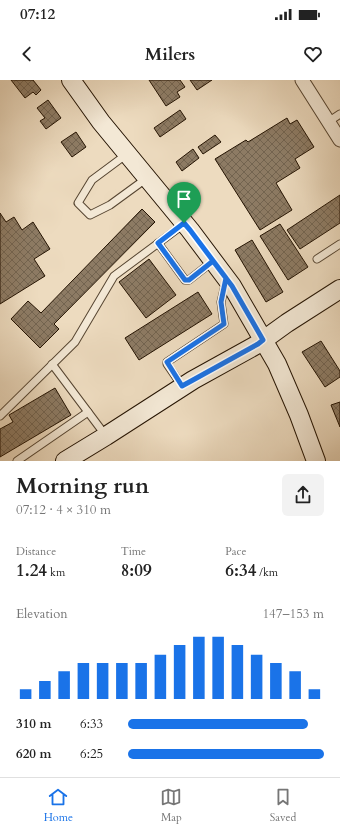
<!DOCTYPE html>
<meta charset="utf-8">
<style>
body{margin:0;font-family:Cardo,serif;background:#f2f2f2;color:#222;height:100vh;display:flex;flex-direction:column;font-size:15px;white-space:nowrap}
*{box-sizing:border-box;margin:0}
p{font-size:13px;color:#767676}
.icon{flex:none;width:22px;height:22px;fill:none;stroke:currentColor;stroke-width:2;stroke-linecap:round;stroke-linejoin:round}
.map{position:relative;height:381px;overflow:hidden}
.side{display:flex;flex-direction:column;background:#fff;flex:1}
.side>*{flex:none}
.pin{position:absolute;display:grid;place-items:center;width:34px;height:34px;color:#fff;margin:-41px -17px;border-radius:50% 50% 50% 0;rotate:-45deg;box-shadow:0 0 4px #0007}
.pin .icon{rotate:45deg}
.round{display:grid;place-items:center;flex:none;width:42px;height:42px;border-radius:6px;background:#f2f2f2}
.head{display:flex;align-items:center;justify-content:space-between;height:68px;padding:0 16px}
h1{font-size:22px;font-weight:600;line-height:30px}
.figures{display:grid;grid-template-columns:repeat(3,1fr);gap:6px;height:68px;padding:4px 16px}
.figures div{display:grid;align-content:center}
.figures b{font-size:17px;font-weight:600}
.figures small{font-size:11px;font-weight:400}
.figures p{font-size:11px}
.chart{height:112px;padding:8px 16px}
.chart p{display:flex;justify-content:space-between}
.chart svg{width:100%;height:72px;margin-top:4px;stroke:#1a73e8;stroke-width:6}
ul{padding:0 16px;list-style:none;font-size:13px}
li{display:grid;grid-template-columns:64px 48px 1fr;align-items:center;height:30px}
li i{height:10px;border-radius:5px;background:#1a73e8}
.status{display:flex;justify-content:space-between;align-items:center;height:28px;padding:0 20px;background:#fff;direction:ltr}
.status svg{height:11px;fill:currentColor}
header{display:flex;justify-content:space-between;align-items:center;height:52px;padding:0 16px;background:#fff;font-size:18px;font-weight:600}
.menu{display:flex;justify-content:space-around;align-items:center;height:56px;border-top:1px solid #e0e0e0;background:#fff;font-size:11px;color:#767676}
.menu a{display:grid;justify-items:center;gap:2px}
.menu .active{color:#1a73e8}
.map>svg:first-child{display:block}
.building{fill:url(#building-cross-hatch);stroke:#241302}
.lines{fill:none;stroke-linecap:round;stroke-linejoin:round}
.lane-casing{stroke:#564531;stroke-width:9}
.street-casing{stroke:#564531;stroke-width:15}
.secondary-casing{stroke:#241302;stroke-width:20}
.lane{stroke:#f3e8d5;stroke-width:7}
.street{stroke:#f3e8d5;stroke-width:13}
.secondary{stroke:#f3e8d5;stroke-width:18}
.route-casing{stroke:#fff;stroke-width:8}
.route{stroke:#1a73e8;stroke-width:5}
</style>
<div class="status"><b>07:12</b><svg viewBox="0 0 49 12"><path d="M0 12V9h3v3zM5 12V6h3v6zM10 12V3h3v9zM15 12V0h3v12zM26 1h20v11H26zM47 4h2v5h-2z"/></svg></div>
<header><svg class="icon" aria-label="back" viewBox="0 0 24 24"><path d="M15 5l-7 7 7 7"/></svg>Milers<svg class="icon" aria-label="heart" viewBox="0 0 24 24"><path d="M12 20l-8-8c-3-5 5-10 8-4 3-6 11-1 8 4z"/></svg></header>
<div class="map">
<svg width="340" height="381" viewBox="0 0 340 381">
<defs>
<pattern id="building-cross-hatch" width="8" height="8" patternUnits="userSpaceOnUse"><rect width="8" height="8" fill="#8d7b64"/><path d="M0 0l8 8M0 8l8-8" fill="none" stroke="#736450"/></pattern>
</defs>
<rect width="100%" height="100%" fill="#eddbbf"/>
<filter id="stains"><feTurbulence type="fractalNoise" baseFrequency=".005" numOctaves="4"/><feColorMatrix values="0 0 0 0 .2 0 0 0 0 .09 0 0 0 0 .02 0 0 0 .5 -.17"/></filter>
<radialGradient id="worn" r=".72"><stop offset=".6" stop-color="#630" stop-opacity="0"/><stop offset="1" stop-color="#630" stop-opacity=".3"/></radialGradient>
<!-- building -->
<g class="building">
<polygon points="11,0 33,0 41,10 36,15 33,12 25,18"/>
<polygon points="149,0 180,0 185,7 177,12 180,17 166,26"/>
<polygon points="190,0 212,0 197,10"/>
<polygon points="48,20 61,38 46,49 40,41 45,38 37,28"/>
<polygon points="180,30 186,39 160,57 154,48"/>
<polygon points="287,38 290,44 297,40 314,67 295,79 300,88 276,103 292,130 260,150 215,79 246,60 248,62"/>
<polygon points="76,52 86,67 72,77 61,62"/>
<polygon points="215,55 221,62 203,74 198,67"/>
<polygon points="193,69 199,78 182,91 176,82"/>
<polygon points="340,115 340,143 300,169 287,150"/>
<polygon points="142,129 155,142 54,244 59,249 40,268 11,239 28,221 41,233"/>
<polygon points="0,133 6,142 14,137 22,150 33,142 50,169 34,179 45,196 0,224"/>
<polygon points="280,144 308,187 288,200 260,156"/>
<polygon points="252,160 283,212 266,222 235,170"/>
<polygon points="149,179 176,215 146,238 119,202"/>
<polygon points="198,212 212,234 139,280 125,258"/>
<polygon points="321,261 340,291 340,297 325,307 302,272"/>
<polygon points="55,308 71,335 0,377 0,349 13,342 9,335"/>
<polygon points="340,322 340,347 331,325"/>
</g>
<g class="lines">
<defs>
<g id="lane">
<polyline points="328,42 340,34"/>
<polyline points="127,74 92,100 78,123 90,135 110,125 147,98"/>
<polyline points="158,163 185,200 189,200 213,181"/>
<polyline points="317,179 340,164"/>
<polyline points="52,284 106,356"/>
<polyline points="182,306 167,284 167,282 224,244 221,222 226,201"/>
<polyline points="0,336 75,262 114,196 184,144"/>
<polyline points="17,381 88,332"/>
</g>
<polyline id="street" points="302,0 340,60"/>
<g id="secondary">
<polyline points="71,0 101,42 190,150 232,206 277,284 299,335 316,381"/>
<polyline points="65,381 106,356 193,300 258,264 287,243 340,209"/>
</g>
</defs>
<!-- lane casing -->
<use href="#lane" class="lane-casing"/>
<!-- street casing -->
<use href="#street" class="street-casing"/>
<!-- secondary casing -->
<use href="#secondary" class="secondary-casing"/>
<!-- lane -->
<use href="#lane" class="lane"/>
<!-- street -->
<use href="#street" class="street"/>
<!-- secondary -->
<use href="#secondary" class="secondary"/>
</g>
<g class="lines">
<defs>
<polyline id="route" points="184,143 158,163 185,200 189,200 213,181 232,206 263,260 258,264 193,300 182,306 167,282 224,244 221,222 226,198 190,150 184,143"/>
</defs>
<!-- route casing -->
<use href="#route" class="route-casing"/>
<!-- route -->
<use href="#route" class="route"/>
</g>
<rect width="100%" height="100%" filter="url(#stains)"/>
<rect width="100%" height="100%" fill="url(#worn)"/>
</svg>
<div class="pin" style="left:184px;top:143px;background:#1e9e55"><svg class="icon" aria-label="arrive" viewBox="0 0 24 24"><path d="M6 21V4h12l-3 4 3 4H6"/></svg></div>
</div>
<section class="side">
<div class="head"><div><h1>Morning run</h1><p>07:12 · 4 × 310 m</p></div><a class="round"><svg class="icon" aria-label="share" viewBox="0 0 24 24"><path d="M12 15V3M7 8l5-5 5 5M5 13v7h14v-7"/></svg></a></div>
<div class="figures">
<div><p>Distance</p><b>1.24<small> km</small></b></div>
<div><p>Time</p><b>8:09</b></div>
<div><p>Pace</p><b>6:34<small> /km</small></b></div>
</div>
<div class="chart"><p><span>Elevation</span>147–153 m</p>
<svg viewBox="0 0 160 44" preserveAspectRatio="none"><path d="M5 44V38M15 44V33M25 44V27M35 44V22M45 44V22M55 44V22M65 44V22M75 44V17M85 44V11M95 44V6M105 44V6M115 44V11M125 44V17M135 44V22M145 44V27M155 44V38"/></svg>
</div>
<ul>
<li><b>310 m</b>6:33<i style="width:92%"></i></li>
<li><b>620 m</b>6:25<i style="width:100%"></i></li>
</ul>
</section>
<nav class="menu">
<a class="active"><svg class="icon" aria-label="home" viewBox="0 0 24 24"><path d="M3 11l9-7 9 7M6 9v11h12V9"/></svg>Home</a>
<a><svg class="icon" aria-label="map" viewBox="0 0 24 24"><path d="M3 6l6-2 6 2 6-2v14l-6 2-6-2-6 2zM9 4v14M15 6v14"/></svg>Map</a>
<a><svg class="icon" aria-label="saved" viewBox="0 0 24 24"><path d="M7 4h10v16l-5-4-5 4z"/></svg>Saved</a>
</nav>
